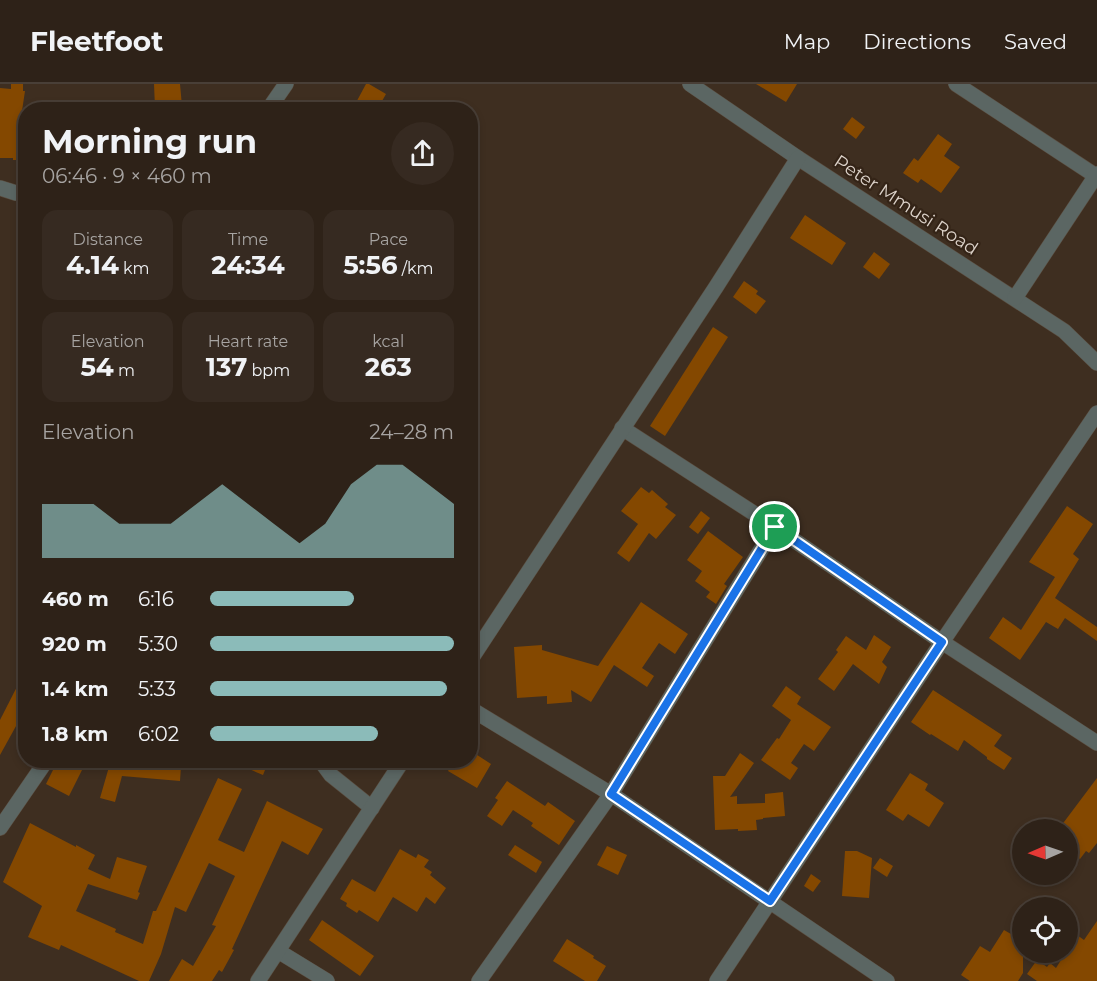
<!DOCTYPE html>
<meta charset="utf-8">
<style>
body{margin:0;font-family:Montserrat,sans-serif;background:#362a21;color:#f1f3f6;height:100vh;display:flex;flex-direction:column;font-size:22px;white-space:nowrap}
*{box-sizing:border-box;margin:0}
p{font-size:20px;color:#a7a4a2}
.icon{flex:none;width:33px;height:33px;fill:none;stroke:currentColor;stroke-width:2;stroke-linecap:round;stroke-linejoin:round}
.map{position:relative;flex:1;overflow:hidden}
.panel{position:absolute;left:18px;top:18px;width:460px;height:666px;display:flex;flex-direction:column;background:#2e2218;border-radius:24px;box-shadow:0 3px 9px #0003,0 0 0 2px #493f37}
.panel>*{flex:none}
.needle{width:39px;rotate:268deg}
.fabs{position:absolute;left:1012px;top:735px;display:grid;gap:12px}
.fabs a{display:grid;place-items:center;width:66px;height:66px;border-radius:50%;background:#2e2218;box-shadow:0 3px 9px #0003,0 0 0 2px #493f37;font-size:30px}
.pin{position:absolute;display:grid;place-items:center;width:51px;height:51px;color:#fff;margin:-26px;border:3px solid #fff;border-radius:50%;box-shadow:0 2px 6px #0007}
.round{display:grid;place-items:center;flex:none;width:63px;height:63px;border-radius:32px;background:#362a21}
.overview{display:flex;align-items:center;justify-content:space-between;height:102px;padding:0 24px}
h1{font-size:33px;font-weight:700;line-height:45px}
.stats{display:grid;grid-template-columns:repeat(3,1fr);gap:9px;height:102px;padding:6px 24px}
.stats div{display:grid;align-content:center;border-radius:15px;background:#362a21;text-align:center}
.stats b{font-size:26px;font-weight:700}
.stats small{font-size:16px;font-weight:400}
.stats p{font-size:16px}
.chart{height:168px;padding:12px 24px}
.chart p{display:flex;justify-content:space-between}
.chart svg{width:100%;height:108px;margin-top:6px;fill:#8bbbb9;opacity:.7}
ul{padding:0 24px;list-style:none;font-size:20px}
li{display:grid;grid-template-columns:96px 72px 1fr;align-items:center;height:45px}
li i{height:15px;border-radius:8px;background:#8bbbb9}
header{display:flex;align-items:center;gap:36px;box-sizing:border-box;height:84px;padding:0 30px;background:#2e2218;border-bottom:2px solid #493f37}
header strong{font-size:28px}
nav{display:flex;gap:33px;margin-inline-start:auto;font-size:21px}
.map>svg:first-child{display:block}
.building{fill:#844800}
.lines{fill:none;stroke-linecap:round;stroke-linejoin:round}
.minor-casing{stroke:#5a4c3e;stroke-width:16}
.minor{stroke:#5b6663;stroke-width:15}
.route-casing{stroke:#fff;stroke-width:12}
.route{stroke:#1a73e8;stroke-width:8}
.labels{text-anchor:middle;stroke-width:4.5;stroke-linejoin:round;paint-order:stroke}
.street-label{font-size:18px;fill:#dcd2c9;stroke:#342417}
</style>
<header>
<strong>Fleetfoot</strong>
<nav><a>Map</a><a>Directions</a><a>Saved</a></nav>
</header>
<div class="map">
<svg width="1097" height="897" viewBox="0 0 1097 897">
<rect width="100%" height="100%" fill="#3e2e20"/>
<!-- building -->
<g class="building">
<polygon points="11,0 23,0 23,7 25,7 22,27 26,27 24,76 13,76 13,74 0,74 0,4 11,5"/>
<polygon points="154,0 180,0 182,22 155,24"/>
<polygon points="366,0 369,0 386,10 377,26 369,21 366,26 352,26"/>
<polygon points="756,0 797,0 786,18"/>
<polygon points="852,33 865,43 856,55 843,45"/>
<polygon points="938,50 952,60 944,72 960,83 941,109 921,95 918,99 903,89 914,74 918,77"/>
<polygon points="805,131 846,159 832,181 790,154"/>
<polygon points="874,168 890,180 879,195 863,183"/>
<polygon points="744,197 758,207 756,210 766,217 756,230 733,213"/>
<polygon points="713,243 728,253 665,352 650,342"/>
<polygon points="641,403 649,409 652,406 668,420 665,423 676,431 656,455 649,449 629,478 617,469 638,440 621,427"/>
<polygon points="1067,422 1093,440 1073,470 1079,475 1055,514 1097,543 1097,557 1065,534 1058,545 1046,538 1020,576 989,554 1003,533 1021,546 1055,493 1029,478"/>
<polygon points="701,427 710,434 698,450 689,443"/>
<polygon points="708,447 743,473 724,500 727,502 716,520 706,513 710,508 695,497 702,487 687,476"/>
<polygon points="641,518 688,550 675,570 659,559 642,584 654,592 647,603 614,581 591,618 571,606 572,618 547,620 547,612 517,614 514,563 542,561 542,566 598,582"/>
<polygon points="874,551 891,563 882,578 887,583 879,600 853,580 834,607 818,595 838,568 836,566 846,552 866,566"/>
<polygon points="26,585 26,624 0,671 0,636"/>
<polygon points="786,602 801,613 797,620 831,643 814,667 804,660 791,679 798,684 790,696 761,676 777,654 779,655 791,636 772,622"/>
<polygon points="933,606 1002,651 994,662 1012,674 1004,686 987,675 987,673 964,656 958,667 931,650 930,651 911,638"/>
<polygon points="471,667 491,680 477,704 448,687 455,676 471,676"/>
<polygon points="740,669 754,679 730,713 737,712 737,720 765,719 765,710 783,708 785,732 763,734 763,735 756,736 757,746 738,747 738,745 715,746 713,692 725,692"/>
<polygon points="58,676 87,676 69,712 46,700"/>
<polygon points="111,676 181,682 180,697 122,692 115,718 100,714"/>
<polygon points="253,676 269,676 263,691 249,685"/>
<polygon points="910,689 928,700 925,706 944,719 929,743 908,730 903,737 886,726"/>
<polygon points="218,694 242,705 218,756 244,768 267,717 323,745 308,771 282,757 232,865 234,866 222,888 219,886 212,897 169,897 182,875 193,882 216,842 212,841 235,792 209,779 186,828 175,823 161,870 149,897 139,897 61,861 59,866 28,853 42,822 3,798 30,739 76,763 76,761 95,771 88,785 110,795 117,773 147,782 138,808 140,809 137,816 88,800 76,827 116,845 115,848 143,860 153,827 156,827"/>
<polygon points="1097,694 1097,759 1089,769 1086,767 1080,775 1068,766 1074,757 1068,752 1068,746 1058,746"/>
<polygon points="507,697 545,722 548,718 575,737 559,761 531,742 533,739 513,726 502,742 487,732 498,716 495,714"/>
<polygon points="515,761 542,778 536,789 508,771"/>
<polygon points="607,762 627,771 618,791 597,781"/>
<polygon points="400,765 416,774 418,770 429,776 424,783 432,788 430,791 446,804 435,820 426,813 417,828 393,813 378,838 359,826 357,829 346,822 347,819 340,815 352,795 375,808"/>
<polygon points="845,767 857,767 872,774 869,814 842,812"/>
<polygon points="880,774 893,782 887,793 873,784"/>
<polygon points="811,790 821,797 813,808 804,802"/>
<polygon points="322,836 374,872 360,892 309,856"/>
<polygon points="1097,837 1097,897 1037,897 1027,890 1037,876 1047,883 1050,879 1056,884 1066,868 1068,868 1068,865 1077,851 1084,856"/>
<polygon points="1004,846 1023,857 1023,889 1018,897 970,897 961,891 980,862 990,868"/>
<polygon points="567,855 594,872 593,874 606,882 597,897 585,897 553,877"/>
</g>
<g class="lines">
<defs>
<g id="minor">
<polyline points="690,0 798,74 1064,247 1097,279"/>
<polyline points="956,0 1096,92"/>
<polyline points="268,26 286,0"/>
<polyline points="0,104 16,109 26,109"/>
<polyline points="1015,214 1097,90"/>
<polyline points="622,344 775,443 942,558 1097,659"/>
<polyline points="471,575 716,203 798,74"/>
<polyline points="471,625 611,710 887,897"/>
<polyline points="320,676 331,691 372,724"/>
<polyline points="0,744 44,680"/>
<polyline points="278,867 327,897"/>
<polyline points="258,897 403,676"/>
<polyline points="479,897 611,710 775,443"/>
<polyline points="717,897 942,558 1097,329"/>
</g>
</defs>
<!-- minor casing -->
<use href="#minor" class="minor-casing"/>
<!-- minor -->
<use href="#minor" class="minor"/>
</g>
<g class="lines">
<defs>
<polygon id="route" points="775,443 942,558 770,817 611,710"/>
</defs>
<!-- route casing -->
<use href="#route" class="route-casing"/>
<!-- route -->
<use href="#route" class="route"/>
</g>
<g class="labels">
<!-- street labels -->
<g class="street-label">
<text transform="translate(906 121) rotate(33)" y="6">Peter Mmusi Road</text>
</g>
</g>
</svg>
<div class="fabs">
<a><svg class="needle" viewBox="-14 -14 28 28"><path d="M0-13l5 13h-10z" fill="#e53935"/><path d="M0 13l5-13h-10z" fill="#a7a4a2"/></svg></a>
<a><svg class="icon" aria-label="locate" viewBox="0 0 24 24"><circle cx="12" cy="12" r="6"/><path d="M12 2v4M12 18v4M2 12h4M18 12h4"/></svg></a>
</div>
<div class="pin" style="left:775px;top:443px;background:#1e9e55"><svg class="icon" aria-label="arrive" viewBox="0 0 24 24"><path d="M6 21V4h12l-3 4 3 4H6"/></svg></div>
<section class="panel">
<div class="overview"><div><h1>Morning run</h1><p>06:46 · 9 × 460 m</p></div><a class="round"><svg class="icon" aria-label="share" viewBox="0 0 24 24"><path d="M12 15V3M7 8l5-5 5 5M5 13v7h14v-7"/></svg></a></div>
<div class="stats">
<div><p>Distance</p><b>4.14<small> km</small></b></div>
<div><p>Time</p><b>24:34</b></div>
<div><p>Pace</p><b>5:56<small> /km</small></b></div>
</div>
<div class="stats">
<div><p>Elevation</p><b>54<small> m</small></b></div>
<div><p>Heart rate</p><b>137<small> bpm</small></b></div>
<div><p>kcal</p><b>263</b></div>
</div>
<div class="chart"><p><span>Elevation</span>24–28 m</p>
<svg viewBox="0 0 160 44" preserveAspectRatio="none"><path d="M0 44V22L10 22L20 22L30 30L40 30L50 30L60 22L70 14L80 22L90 30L100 38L110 30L120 14L130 6L140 6L150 14L160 22V44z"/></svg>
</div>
<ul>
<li><b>460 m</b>6:16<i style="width:59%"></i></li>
<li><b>920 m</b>5:30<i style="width:100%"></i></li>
<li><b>1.4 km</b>5:33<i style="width:97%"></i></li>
<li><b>1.8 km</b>6:02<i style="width:69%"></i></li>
</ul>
</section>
</div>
